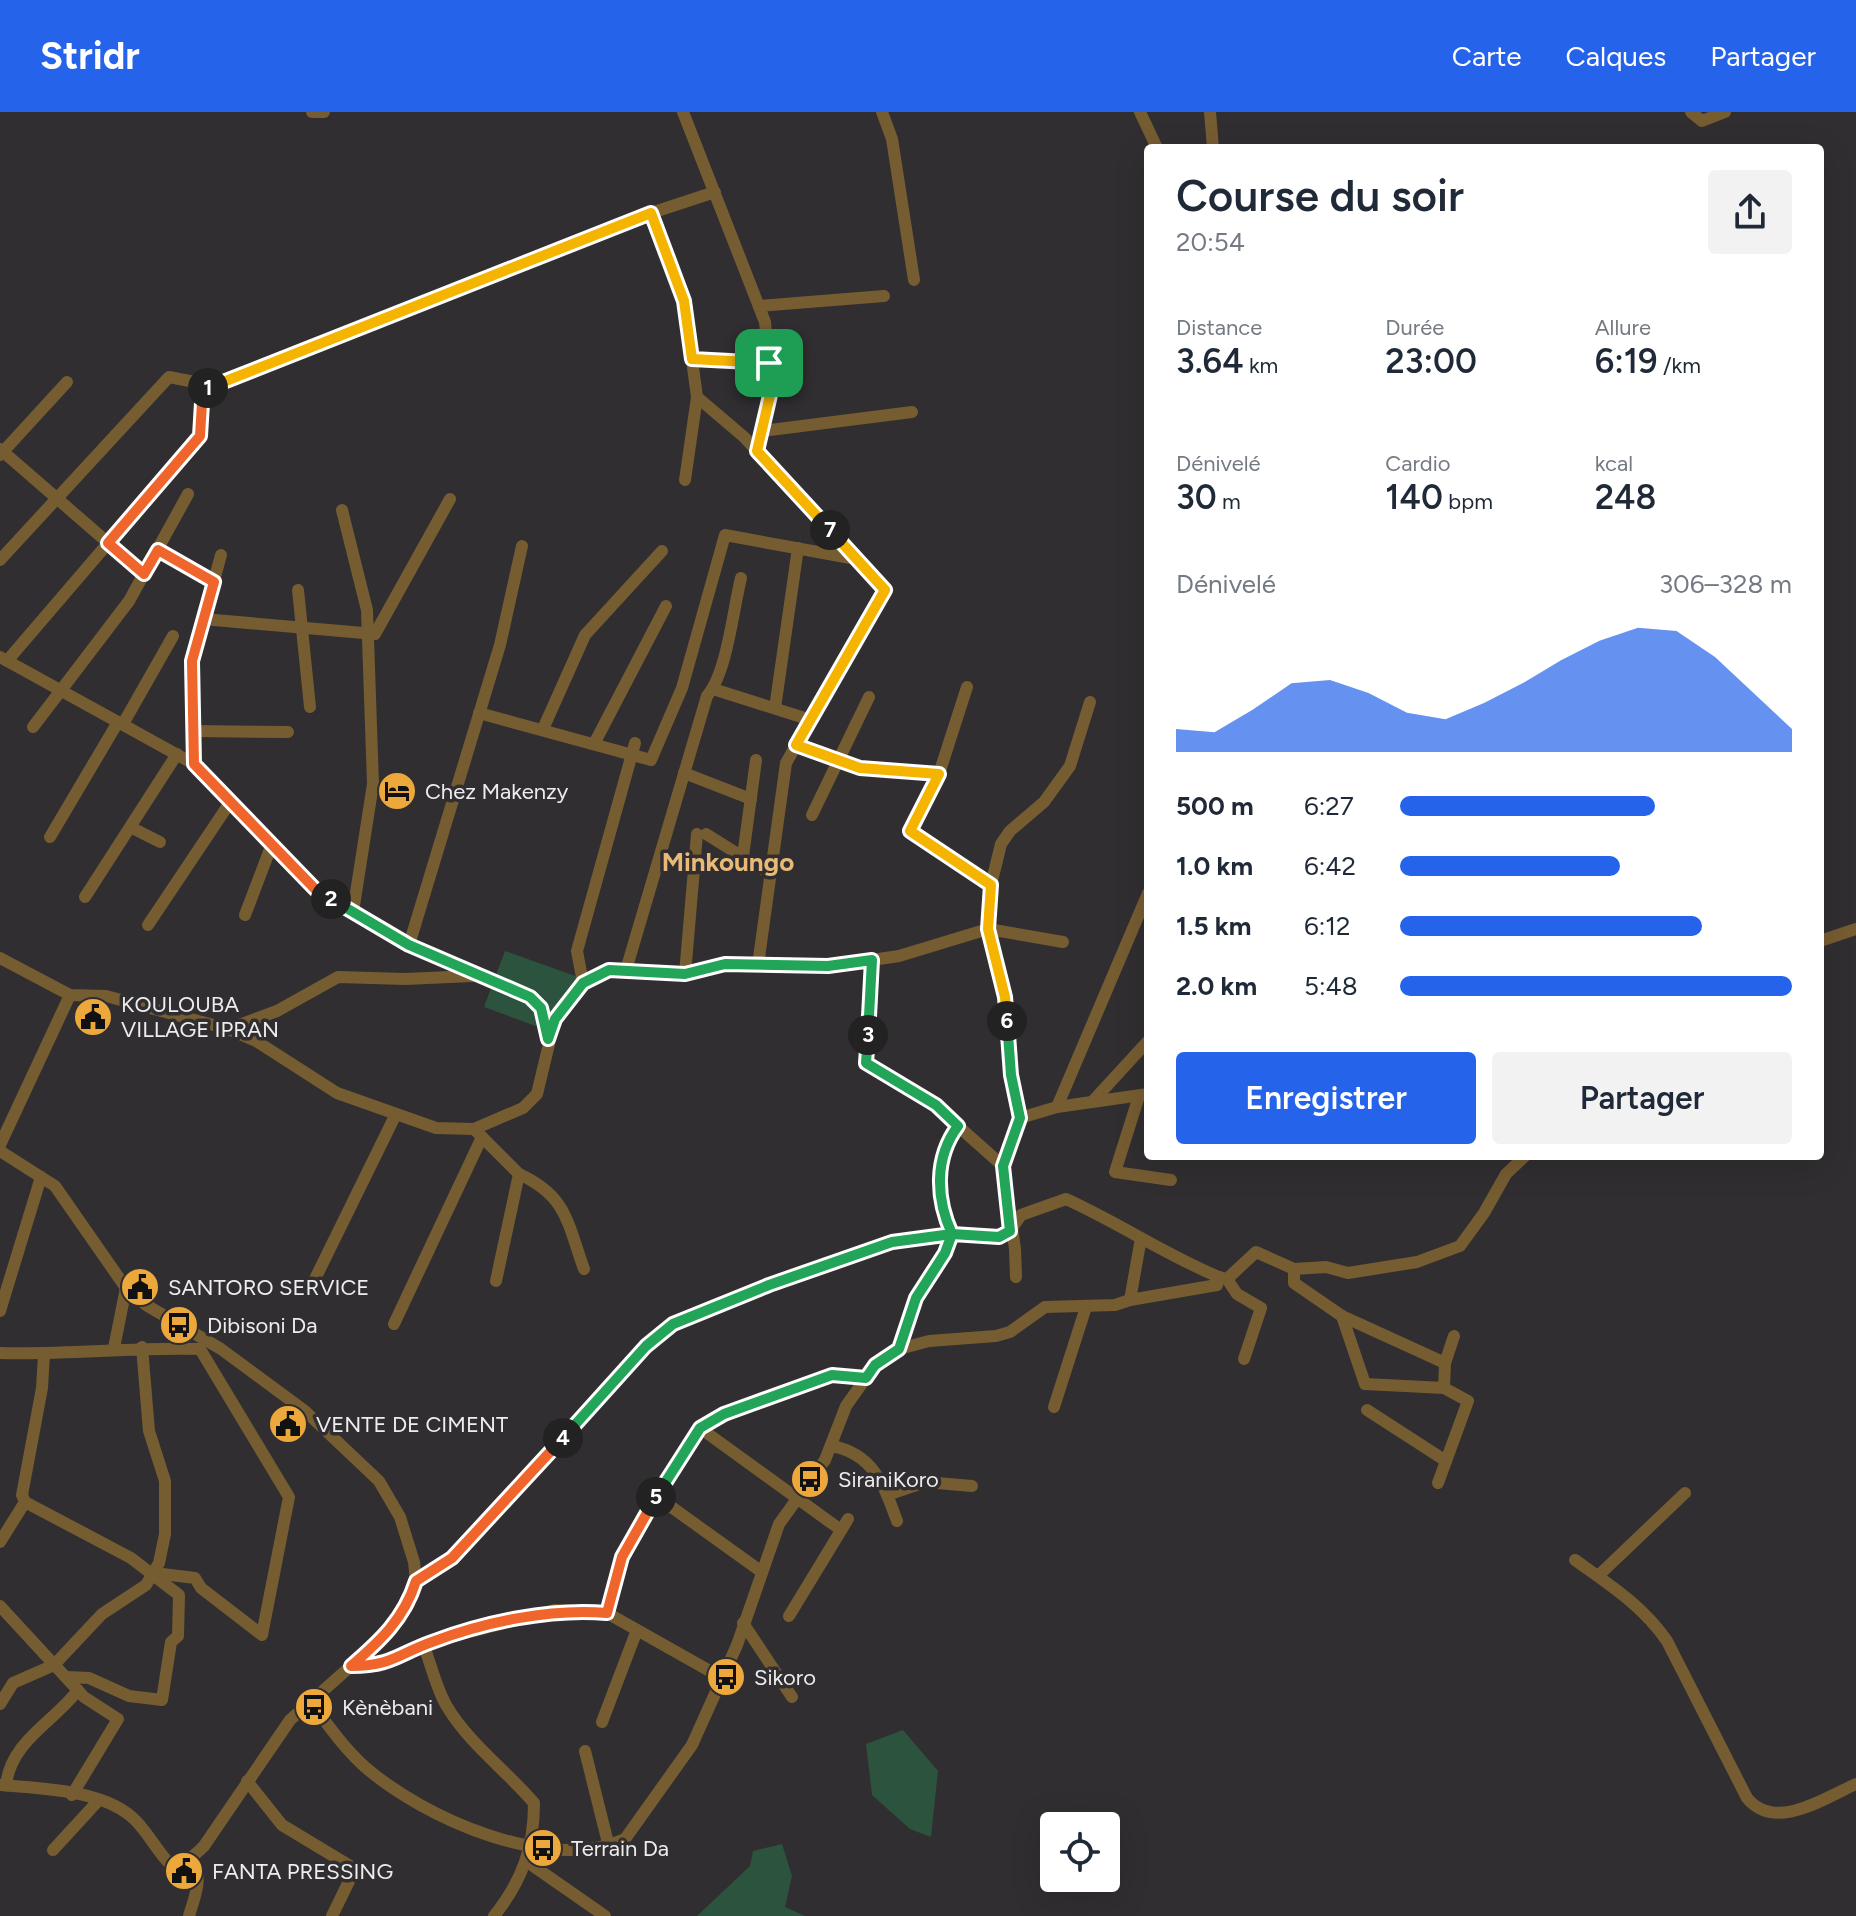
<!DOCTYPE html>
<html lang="fr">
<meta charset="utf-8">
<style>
body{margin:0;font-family:Figtree,sans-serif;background:#f2f2f3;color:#1f2937;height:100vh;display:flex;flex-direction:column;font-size:30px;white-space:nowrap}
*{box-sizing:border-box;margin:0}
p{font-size:26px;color:#747a83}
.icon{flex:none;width:44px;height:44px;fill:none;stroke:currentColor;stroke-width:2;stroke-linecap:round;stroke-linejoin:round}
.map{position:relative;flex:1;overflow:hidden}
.sheet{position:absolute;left:1144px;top:32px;width:680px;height:1016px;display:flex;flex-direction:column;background:#fff;border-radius:8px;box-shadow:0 8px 32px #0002}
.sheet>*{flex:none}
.fabs{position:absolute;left:1040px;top:1700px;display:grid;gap:16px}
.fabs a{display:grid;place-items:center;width:80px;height:80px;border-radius:8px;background:#fff;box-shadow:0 8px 32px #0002;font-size:40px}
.pin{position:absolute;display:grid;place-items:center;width:68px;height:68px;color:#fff;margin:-34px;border-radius:16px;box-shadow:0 4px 12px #0006}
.km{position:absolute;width:40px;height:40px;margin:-20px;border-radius:50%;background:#222;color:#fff;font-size:22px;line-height:40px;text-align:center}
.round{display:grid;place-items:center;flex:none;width:84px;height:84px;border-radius:8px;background:#f2f2f3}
.headline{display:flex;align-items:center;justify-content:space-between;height:136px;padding:0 32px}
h1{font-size:44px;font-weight:600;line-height:60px}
.stats{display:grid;grid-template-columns:repeat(3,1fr);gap:12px;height:136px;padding:8px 32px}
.stats div{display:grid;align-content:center}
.stats b{font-size:34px;font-weight:600}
.stats small{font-size:22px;font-weight:400}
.stats p{font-size:22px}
.chart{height:224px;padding:16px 32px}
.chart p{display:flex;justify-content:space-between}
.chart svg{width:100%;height:144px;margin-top:8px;fill:#2563eb;opacity:.7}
.action{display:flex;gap:16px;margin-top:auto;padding:16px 32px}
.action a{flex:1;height:92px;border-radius:8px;background:#2563eb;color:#fff;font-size:32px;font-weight:600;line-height:92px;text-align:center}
.action a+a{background:#f2f2f3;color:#1f2937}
ul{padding:0 32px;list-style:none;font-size:26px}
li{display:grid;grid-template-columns:128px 96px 1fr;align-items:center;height:60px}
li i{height:20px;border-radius:10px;background:#2563eb}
header{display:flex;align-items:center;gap:48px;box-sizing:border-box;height:112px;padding:0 40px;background:#2563eb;color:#fff}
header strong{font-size:38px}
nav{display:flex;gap:44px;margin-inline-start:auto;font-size:28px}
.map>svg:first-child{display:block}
.green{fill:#2c533e}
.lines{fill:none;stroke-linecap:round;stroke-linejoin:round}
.minor{stroke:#765c31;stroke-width:12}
.split-1-casing{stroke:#fff;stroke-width:16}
.split-2-casing{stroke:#fff;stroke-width:16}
.split-3-casing{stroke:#fff;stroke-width:16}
.split-4-casing{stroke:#fff;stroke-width:16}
.split-5-casing{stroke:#fff;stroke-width:16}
.split-6-casing{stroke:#fff;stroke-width:16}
.split-7-casing{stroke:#fff;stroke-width:16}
.split-8-casing{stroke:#fff;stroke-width:16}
.split-1{stroke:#f5b400;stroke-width:10}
.split-2{stroke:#f0652b;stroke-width:10}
.split-3{stroke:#22a559;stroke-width:10}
.split-4{stroke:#22a559;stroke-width:10}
.split-5{stroke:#f0652b;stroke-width:10}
.split-6{stroke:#22a559;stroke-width:10}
.split-7{stroke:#f5b400;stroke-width:10}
.split-8{stroke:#f5b400;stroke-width:10}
.labels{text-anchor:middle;stroke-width:7;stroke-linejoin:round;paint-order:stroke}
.poi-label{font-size:22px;fill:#eeedee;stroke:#302e31;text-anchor:start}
.quarter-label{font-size:26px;font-weight:bold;fill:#e8b977;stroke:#302e31}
</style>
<header>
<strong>Stridr</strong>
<nav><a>Carte</a><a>Calques</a><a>Partager</a></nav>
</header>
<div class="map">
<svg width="1856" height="1804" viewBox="0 0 1856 1804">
<rect width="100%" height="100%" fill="#302e31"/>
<!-- green -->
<g class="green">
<polygon points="505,839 578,865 557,922 484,895"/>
<polygon points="903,1618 938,1659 931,1725 910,1717 872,1683 866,1632"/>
<polygon points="782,1732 792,1764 785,1795 805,1804 697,1804 750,1754 753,1739"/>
</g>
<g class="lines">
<!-- minor -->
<g class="minor">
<polyline points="312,0 324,0"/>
<polyline points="683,0 765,210 771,279 757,339"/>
<polyline points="882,0 892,27 914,168"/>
<polyline points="1140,0 1157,36"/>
<polyline points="1210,0 1213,36"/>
<polyline points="1691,0 1702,9 1725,0"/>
<polyline points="651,101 684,189 697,285 685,368"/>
<polyline points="759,194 884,184"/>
<polyline points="692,247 769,251"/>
<polyline points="697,285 744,325 885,478 786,651 758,853"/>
<polyline points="762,319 912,300"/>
<polyline points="0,337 144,462"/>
<polyline points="0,343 67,270"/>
<polyline points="342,398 367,498 373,672 353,800"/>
<polyline points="158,438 214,470"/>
<polyline points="0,448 169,265 210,273"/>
<polyline points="298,478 310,595"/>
<polyline points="203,507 375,522 450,387"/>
<polyline points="0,545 194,652 315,777 409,833 530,885 541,896 548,924"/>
<polyline points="7,549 200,324 202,291 210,273 651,101 715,80"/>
<polyline points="967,575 939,662 910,719 991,773"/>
<polyline points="713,577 811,608"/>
<polyline points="775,596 798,436"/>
<polyline points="479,601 651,648 682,576 725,423 856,447"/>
<polyline points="123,612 173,524"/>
<polyline points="33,615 129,489 188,382"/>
<polyline points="543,617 585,523 662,439"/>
<polyline points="194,619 288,620"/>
<polyline points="594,632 666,494"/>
<polyline points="796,633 860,656 939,662"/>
<polyline points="194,652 192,549 221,443"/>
<polyline points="684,661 751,687"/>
<polyline points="812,703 869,585"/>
<polyline points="132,716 160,730"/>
<polyline points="706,722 770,762"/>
<polyline points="50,725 118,610"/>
<polyline points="743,744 756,648"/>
<polyline points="85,785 177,642"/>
<polyline points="245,803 272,732"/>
<polyline points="148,813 231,689"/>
<polyline points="1820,829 1856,817"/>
<polyline points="409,833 500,533 522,434"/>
<path d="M0,846L70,883L106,884L228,917L256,929L337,981L436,1016L474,1017L523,996L537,982L555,907L583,871L609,858L685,862L725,852L828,854L872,848L866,951L936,993L958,1014C934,1046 936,1087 952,1122L945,1141L916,1186L899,1237"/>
<polyline points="872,848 899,844 988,817 1063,830"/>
<path d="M626,858L707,584C727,561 733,498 741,466"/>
<polyline points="685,862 697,722"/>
<polyline points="583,871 577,839 635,631"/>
<polyline points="228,917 277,899 338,865 405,867 472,864"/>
<polyline points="1139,984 1115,1060 1171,1068"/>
<polyline points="1092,990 1148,929"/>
<polyline points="1057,995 1148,781"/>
<polyline points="1020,1006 1011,963 1005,885 988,817 991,773 1001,732 1010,719 1044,690 1070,654 1090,590"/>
<polyline points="958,1014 1003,1054"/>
<polyline points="476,1019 519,1062 496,1169"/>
<polyline points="0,1033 70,883"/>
<path d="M0,1039L55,1074L126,1176L146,1193L221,1237L305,1299L379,1369L400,1405L414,1450L416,1469L409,1492L387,1522L290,1608L204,1734C192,1746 186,1752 168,1750C157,1738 149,1723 137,1710C107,1677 41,1677 0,1673"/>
<path d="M519,1062C567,1084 567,1110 584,1157"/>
<polyline points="1294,1157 1326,1155 1348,1161 1417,1150 1460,1134 1484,1101 1506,1062 1525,1044"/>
<polyline points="1016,1165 1015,1137 1003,1054 1020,1006 1057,995 1148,982"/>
<polyline points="1219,1165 1227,1167 1256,1140 1294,1157 1294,1171 1342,1204 1445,1251"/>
<polyline points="1227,1167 1237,1182 1261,1196 1244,1247"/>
<polyline points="313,1171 396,1002"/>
<polyline points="0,1199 41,1065"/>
<polyline points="1342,1204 1365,1272 1444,1276 1468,1289 1438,1371"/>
<polyline points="394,1212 482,1025"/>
<polyline points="114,1236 126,1176"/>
<path d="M0,1241C67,1243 133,1235 200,1237L289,1385L262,1523L201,1476L195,1466L154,1461"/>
<polyline points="44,1242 42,1276 22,1383 25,1390 131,1446 179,1483 178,1524 171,1530 162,1588 129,1584 89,1566 67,1565"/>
<polyline points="1444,1276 1445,1251 1454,1224"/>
<polyline points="1054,1295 1086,1195"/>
<polyline points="1367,1298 1446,1349"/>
<polyline points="700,1316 841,1418"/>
<path d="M831,1334C873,1341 884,1373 897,1409"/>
<polyline points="887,1383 925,1370 972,1374"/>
<polyline points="656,1384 762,1460"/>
<polyline points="0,1430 25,1390"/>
<path d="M1575,1448C1610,1473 1643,1494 1667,1529L1747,1686C1775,1720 1823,1687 1856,1672"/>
<polyline points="1598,1464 1685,1381"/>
<path d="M416,1469L452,1446L646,1234L673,1212L769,1173L892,1130L952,1122L999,1125L1010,1119L1021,1103L1066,1087C1119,1111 1166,1143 1219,1165L1217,1173L1130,1188L1141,1126"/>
<polyline points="0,1494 84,1585 118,1607 72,1683"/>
<polyline points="607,1501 622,1445 700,1316 762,1286 832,1263 866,1266"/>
<polyline points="789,1504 848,1407"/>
<polyline points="743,1511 792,1585"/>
<path d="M424,1534C431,1553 436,1575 446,1593C469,1632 506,1658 534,1691C534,1736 522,1769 494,1804"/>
<polyline points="351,1554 378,1554 431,1530 555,1498 607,1501 724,1567"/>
<path d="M310,1589C327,1612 344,1636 365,1655C424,1706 549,1762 625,1727L692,1633L737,1533L779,1412L825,1348L846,1294L875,1253L899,1237L929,1229L996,1224L1010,1220L1045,1195L1115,1193L1130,1188"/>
<polyline points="0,1592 13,1571 54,1553 102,1502 146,1473 159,1451 165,1422 165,1369 149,1319 142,1235"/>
<polyline points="602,1610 637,1518"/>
<polyline points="585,1639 609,1735"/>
<polyline points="247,1669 282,1713 355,1757 332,1804"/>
<path d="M6,1673C11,1629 53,1611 78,1578"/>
<polyline points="53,1738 98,1689"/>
<polyline points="526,1749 605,1804"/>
<path d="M189,1804C195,1783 204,1766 191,1747"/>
</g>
</g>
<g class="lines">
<defs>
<polyline id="split-1" points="208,276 651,101 684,189 692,247 769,251"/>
<polyline id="split-2" points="208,276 202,291 200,324 108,431 144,462 158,438 214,470 192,549 194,652 315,777 331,787"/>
<polyline id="split-3" points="331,787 409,833 530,885 541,896 548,927 555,907 583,871 609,858 685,862 725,852 828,854 872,848 868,923"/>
<path id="split-4" d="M563,1326L646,1234L673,1212L769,1173L892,1130L952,1122C936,1087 934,1046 958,1014L936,993L866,951L868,923"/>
<path id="split-5" d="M563,1326L452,1446L416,1469C404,1507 380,1529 351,1554C392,1554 398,1542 432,1530C485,1510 551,1496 607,1501L622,1445L656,1385"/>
<polyline id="split-6" points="656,1385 700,1316 724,1302 832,1263 866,1266 875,1253 899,1237 916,1186 945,1141 952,1122 999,1125 1010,1119 1003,1054 1020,1006 1011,963 1007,909"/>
<polyline id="split-7" points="830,418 885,478 796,633 860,656 939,662 910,719 991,773 988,817 1005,885 1007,909"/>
<polyline id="split-8" points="769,251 771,279 757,339 830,418"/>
</defs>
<!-- split-1 casing -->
<use href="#split-1" class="split-1-casing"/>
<!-- split-2 casing -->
<use href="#split-2" class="split-2-casing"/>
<!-- split-3 casing -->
<use href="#split-3" class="split-3-casing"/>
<!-- split-4 casing -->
<use href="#split-4" class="split-4-casing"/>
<!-- split-5 casing -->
<use href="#split-5" class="split-5-casing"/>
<!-- split-6 casing -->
<use href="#split-6" class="split-6-casing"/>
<!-- split-7 casing -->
<use href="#split-7" class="split-7-casing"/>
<!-- split-8 casing -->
<use href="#split-8" class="split-8-casing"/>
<!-- split-1 -->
<use href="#split-1" class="split-1"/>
<!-- split-2 -->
<use href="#split-2" class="split-2"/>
<!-- split-3 -->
<use href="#split-3" class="split-3"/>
<!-- split-4 -->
<use href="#split-4" class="split-4"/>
<!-- split-5 -->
<use href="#split-5" class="split-5"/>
<!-- split-6 -->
<use href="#split-6" class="split-6"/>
<!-- split-7 -->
<use href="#split-7" class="split-7"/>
<!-- split-8 -->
<use href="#split-8" class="split-8"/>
</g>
<!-- icons -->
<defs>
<symbol id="hotel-disc" viewBox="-11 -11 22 22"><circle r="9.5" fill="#eda83b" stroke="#302e31"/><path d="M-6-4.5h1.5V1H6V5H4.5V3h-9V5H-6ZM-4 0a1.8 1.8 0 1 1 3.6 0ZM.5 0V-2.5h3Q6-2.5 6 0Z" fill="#111"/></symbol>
<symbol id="civic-disc" viewBox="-11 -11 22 22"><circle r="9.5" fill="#eda83b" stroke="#302e31"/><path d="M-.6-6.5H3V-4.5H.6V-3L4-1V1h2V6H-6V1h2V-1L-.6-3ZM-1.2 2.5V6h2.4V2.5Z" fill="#111"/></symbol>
<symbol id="bus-disc" viewBox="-11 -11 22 22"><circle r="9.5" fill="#eda83b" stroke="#302e31"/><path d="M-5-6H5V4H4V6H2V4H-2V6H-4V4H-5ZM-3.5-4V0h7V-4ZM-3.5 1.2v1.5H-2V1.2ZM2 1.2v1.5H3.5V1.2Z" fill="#111"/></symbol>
</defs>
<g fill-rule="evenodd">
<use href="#hotel-disc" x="375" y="657" width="44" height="44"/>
<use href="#civic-disc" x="71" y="883" width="44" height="44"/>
<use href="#civic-disc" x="118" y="1153" width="44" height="44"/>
<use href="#bus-disc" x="157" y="1191" width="44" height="44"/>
<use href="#civic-disc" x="266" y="1290" width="44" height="44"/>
<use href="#bus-disc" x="788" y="1345" width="44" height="44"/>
<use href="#bus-disc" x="704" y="1543" width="44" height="44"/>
<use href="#bus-disc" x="292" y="1573" width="44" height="44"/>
<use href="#bus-disc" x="521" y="1714" width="44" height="44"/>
<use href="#civic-disc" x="162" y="1737" width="44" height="44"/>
</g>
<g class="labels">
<!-- poi labels -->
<g class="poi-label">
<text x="425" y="687">Chez Makenzy</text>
<text x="121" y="900">KOULOUBA<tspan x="121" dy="25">VILLAGE IPRAN</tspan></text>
<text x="168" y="1183">SANTORO SERVICE</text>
<text x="207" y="1221">Dibisoni Da</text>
<text x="316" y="1320">VENTE DE CIMENT</text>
<text x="838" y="1375">SiraniKoro</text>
<text x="754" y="1573">Sikoro</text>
<text x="342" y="1603">Kènèbani</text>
<text x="571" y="1744">Terrain Da</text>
<text x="212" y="1767">FANTA PRESSING</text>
</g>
<!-- quarter labels -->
<g class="quarter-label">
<text x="728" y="759">Minkoungo</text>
</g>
</g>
</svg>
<div class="fabs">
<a><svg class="icon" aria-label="locate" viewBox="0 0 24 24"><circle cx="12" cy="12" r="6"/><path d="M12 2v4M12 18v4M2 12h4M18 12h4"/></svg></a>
</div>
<div class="pin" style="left:769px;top:251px;background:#1e9e55"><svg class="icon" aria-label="arrive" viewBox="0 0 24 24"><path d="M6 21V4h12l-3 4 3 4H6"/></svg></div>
<b class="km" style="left:208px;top:276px">1</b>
<b class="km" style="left:331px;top:787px">2</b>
<b class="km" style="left:868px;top:923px">3</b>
<b class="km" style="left:563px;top:1326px">4</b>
<b class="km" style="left:656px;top:1385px">5</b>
<b class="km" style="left:1007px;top:909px">6</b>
<b class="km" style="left:830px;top:418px">7</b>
<section class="sheet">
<div class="headline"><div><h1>Course du soir</h1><p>20:54</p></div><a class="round"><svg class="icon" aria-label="share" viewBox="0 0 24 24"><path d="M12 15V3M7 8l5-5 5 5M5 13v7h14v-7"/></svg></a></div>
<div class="stats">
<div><p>Distance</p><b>3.64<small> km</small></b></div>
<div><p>Durée</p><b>23:00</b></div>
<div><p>Allure</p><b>6:19<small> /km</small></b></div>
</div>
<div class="stats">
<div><p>Dénivelé</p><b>30<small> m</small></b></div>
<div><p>Cardio</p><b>140<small> bpm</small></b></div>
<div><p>kcal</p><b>248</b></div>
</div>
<div class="chart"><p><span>Dénivelé</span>306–328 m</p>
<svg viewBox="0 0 160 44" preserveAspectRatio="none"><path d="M0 44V37L10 38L20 31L30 23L40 22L50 26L60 32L70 34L80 29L90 23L100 16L110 10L120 6L130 7L140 15L150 26L160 37V44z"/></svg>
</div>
<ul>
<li><b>500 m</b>6:27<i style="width:65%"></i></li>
<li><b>1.0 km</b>6:42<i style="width:56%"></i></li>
<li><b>1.5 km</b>6:12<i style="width:77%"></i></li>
<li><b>2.0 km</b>5:48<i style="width:100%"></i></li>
</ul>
<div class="action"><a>Enregistrer</a><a>Partager</a></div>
</section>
</div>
